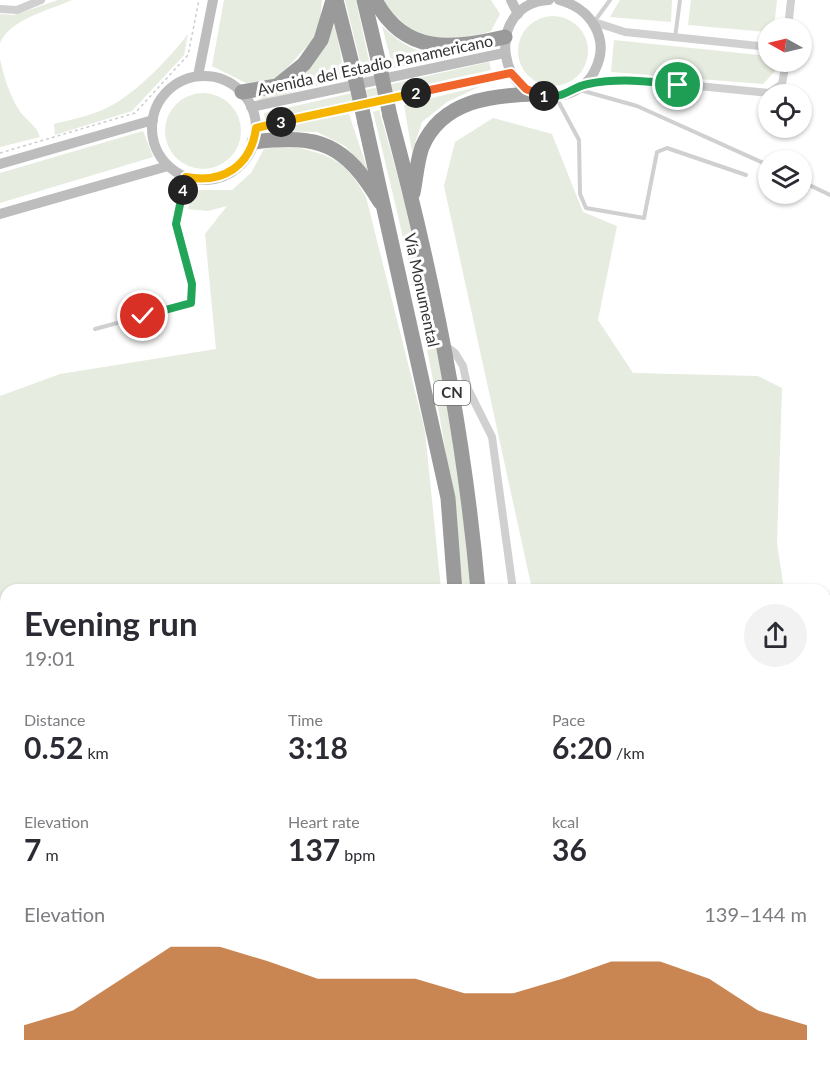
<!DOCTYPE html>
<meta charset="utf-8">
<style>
body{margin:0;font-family:Lato,sans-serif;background:#f2f2f3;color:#2b2b33;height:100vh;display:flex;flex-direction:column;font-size:22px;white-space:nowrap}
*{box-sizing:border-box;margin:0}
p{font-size:20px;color:#7c7c81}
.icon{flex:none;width:33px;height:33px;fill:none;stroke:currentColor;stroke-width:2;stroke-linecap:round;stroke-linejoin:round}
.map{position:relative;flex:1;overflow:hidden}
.panel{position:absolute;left:0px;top:584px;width:831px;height:488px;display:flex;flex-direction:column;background:#fff;border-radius:18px 18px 0 0;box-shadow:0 2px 4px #0004}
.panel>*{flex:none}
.needle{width:39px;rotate:278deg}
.buttons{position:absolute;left:758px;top:18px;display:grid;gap:12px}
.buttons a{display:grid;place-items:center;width:54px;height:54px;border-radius:50%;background:#fff;box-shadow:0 2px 4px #0004;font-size:30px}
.pin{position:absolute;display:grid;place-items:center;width:51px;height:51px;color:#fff;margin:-26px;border:3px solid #fff;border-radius:50%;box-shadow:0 2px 6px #0007}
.km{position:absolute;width:30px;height:30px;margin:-15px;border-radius:50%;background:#222;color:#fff;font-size:16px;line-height:30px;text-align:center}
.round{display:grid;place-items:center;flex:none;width:63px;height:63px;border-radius:32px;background:#f2f2f3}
.overview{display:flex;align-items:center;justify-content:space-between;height:102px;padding:0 24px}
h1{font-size:33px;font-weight:700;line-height:45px}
.stats{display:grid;grid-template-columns:repeat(3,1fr);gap:9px;height:102px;padding:6px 24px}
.stats div{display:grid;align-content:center}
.stats b{font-size:30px;font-weight:700}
.stats small{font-size:16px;font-weight:400}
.stats p{font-size:16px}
.chart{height:168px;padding:12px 24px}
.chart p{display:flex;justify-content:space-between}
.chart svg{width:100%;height:108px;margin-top:6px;fill:#b45309;opacity:.7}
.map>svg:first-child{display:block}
.green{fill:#e6ecdf}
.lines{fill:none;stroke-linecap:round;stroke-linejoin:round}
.path{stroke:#cdcdcd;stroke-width:1.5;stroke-dasharray:3 3;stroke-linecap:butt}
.lane{stroke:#d0d0d0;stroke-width:4}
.street{stroke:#d0d0d0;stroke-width:8}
.secondary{stroke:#bdbdbd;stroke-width:10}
.highway{stroke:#9a9a9a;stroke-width:15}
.highway-bridge{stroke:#9a9a9a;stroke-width:15}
.split-1-casing{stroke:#fff;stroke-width:12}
.split-2-casing{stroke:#fff;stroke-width:12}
.split-3-casing{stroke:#fff;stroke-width:12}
.split-4-casing{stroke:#fff;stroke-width:12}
.split-5-casing{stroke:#fff;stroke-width:12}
.split-1{stroke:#22a559;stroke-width:8}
.split-2{stroke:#f0652b;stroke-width:8}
.split-3{stroke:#f5b400;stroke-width:8}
.split-4{stroke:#f5b400;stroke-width:8}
.split-5{stroke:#22a559;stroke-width:8}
.labels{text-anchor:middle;stroke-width:6;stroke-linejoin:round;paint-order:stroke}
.shield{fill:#fff;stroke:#707070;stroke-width:1.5}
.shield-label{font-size:15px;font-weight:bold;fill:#333}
.street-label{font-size:16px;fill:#333;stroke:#fff}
</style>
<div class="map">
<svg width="830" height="1070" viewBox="0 0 830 1070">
<rect width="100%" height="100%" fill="#fff"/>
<!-- green -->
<g class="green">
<path d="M58,0H72C50,10 10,19 0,43V14L14,15Z"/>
<polygon points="224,0 322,0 319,33 277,79 250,85 212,66"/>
<polygon points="345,0 356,0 372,75 364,77"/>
<path d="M383,0H491L500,14L491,31C459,42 423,45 398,18C392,13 385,8 383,0Z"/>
<polygon points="620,0 672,0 671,22 610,17"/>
<polygon points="691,0 777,0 774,28 768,28 768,32 688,25"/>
<circle cx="553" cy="51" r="35"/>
<path d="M335,23L345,78L260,101L258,98C302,84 316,64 335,23Z"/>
<path d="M382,26C418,60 431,54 478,51L393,68Z"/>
<path d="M188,34L184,55L132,111L55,135L54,124C69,120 85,117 100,111C130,100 169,59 188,34Z"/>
<polygon points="614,40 768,56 768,62 774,62 776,70 763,84 611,72"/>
<path d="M0,59C4,77 9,94 19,110C25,120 36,124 40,137L0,147Z"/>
<polygon points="489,62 491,70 265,120 264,113"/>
<polygon points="481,86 447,102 422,122 412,152 404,105"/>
<circle cx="203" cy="131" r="38"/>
<path d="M379,110C408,210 434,313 451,417C461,474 465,532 472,589H463C448,426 412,271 373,112Z"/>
<polygon points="349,114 368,171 345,146 317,132 264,131"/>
<polygon points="493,118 552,134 583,212 617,226 598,320 633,373 758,376 782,388 777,543 784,589 532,589 444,186 455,142"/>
<polygon points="143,131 153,157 0,203 0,173"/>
<path d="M287,145C329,155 344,157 366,197L425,431L441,589L6,590V1065H341L335,1070H0V396L60,374L216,349L205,234L227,206L208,211L188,209L192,190H232L251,173L264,149Z"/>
</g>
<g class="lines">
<!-- path -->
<g class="path">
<polyline points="0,153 135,113 188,55 199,0"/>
<polyline points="798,585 798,590"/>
<polyline points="825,757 830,789"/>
</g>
<!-- lane -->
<g class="lane">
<polyline points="594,22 610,0"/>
<polyline points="675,38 680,0"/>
<polyline points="580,90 637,106 768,165"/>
<polyline points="556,97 579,140 580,194 586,208 644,218 657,152 667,148 746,175"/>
<polyline points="801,181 830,195"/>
<polyline points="95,329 191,303 192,284 175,224 186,177"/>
<polyline points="683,1070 684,1065"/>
</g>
<!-- street -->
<g class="street">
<polyline points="0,9 17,10 41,0"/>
<polyline points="594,22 625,32 768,47"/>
<polyline points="788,28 791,0"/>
<polyline points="585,84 627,79 769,93 782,84 786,62"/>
<polyline points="444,345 455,353 463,366 468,389 492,437 513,590"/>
<polyline points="433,1070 434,1065"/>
</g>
<!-- secondary -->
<g class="secondary">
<polyline points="511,0 518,14"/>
<path d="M549,0C482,3 496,112 564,95C577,92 590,82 595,70C611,38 590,8 559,0"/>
<polyline points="198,76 213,0"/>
<circle cx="204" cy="128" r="52"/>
<polyline points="251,107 504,53"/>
<polyline points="256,128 511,73"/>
<polyline points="0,164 153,120"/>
<polyline points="0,214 168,166"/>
</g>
<!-- highway -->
<g class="highway">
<polyline points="336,0 354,72"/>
<polyline points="364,0 380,68"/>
<path d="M375,0C405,56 452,49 505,37"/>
<polyline points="242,92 277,86 304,64 321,40 333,0"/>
<path d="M390,116C432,271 464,430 478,590"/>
<polyline points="365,123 448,498 455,590"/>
<path d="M254,142C321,134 345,144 380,202"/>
<path d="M413,193C416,178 417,161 422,147C442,100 492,95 537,94"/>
<polyline points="372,1070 374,1065"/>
<polyline points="400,1070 403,1065"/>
</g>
<!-- highway-bridge -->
<g class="highway-bridge">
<polyline points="380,68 390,116"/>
<polyline points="354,72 365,123"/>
</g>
</g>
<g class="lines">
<defs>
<path id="split-1" d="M544,96C565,99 571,87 588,84C619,78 647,81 678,85"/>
<polyline id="split-2" points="416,93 511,73 526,89 544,96"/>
<polyline id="split-3" points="281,122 416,93"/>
<path id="split-4" d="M183,190L186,177C223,184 251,166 256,128L281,122"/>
<polyline id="split-5" points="143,316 191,303 192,284 176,224 183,190"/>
</defs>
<!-- split-1 casing -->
<use href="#split-1" class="split-1-casing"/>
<!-- split-2 casing -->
<use href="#split-2" class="split-2-casing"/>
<!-- split-3 casing -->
<use href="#split-3" class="split-3-casing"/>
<!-- split-4 casing -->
<use href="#split-4" class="split-4-casing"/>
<!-- split-5 casing -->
<use href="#split-5" class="split-5-casing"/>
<!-- split-1 -->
<use href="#split-1" class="split-1"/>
<!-- split-2 -->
<use href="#split-2" class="split-2"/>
<!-- split-3 -->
<use href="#split-3" class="split-3"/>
<!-- split-4 -->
<use href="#split-4" class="split-4"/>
<!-- split-5 -->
<use href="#split-5" class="split-5"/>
</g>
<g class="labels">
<!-- shield labels -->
<rect class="shield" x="434" y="381" width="36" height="24" rx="4.5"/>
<g class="shield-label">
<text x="452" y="398">CN</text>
</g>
<!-- street labels -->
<g class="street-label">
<text transform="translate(375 65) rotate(-12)" y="6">Avenida del Estadio Panamericano</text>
<text transform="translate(422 290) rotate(78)" y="6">Vía Monumental</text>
</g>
</g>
</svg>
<div class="buttons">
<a><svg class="needle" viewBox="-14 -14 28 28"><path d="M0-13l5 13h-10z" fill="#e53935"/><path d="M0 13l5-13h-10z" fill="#7c7c81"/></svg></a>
<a><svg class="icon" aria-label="locate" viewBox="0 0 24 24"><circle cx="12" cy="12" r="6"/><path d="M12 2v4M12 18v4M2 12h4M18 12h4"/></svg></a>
<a><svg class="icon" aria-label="layers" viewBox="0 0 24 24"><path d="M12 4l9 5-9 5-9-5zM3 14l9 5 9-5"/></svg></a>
</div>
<div class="pin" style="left:678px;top:85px;background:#1e9e55"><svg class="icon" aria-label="arrive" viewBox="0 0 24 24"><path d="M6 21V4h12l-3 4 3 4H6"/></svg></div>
<div class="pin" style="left:143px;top:316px;background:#d93025"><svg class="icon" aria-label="check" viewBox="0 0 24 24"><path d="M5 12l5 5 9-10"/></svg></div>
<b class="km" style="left:544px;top:96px">1</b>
<b class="km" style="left:416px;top:93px">2</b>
<b class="km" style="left:281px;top:122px">3</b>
<b class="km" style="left:183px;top:190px">4</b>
<section class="panel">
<div class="overview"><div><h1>Evening run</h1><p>19:01</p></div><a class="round"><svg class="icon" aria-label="share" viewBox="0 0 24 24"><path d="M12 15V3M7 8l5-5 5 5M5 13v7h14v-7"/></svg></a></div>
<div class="stats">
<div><p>Distance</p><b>0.52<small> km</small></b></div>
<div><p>Time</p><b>3:18</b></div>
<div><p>Pace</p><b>6:20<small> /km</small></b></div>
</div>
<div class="stats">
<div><p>Elevation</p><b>7<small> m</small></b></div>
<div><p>Heart rate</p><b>137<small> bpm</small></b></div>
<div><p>kcal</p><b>36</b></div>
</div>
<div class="chart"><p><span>Elevation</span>139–144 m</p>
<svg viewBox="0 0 160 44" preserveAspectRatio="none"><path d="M0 44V38L10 32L20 19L30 6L40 6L50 12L60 19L70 19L80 19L90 25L100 25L110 19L120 12L130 12L140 19L150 32L160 38V44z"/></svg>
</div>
</section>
</div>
